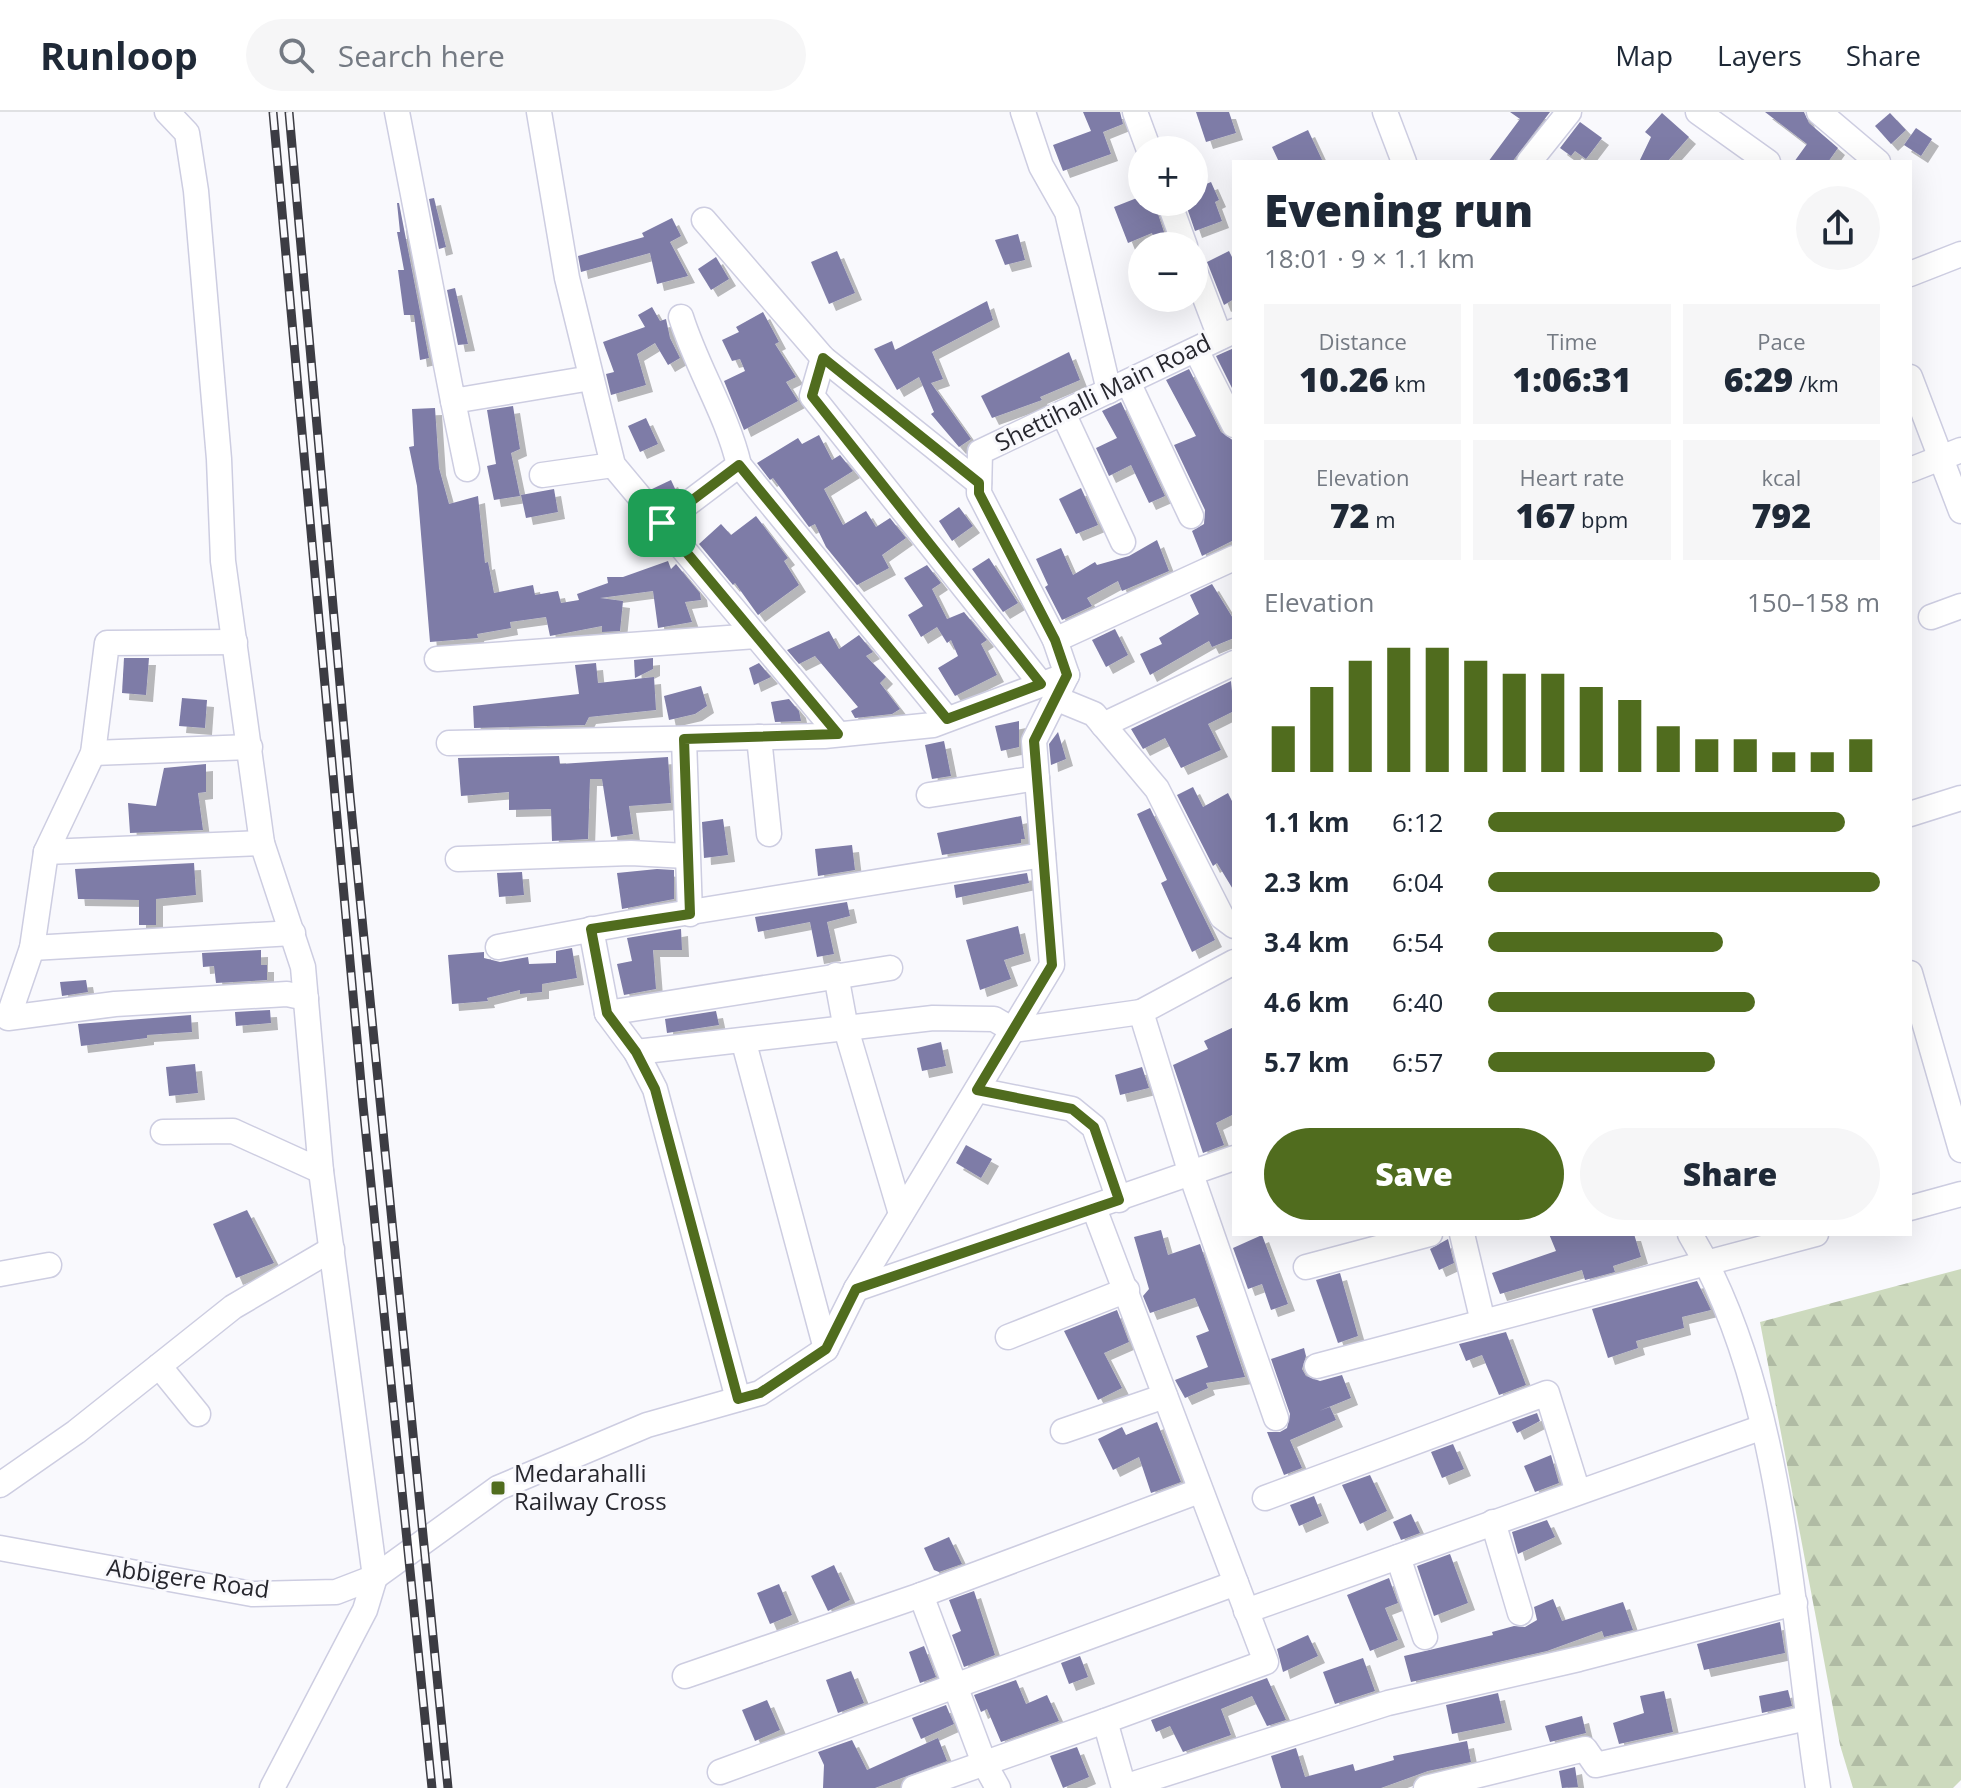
<!DOCTYPE html>
<meta charset="utf-8">
<style>
body{margin:0;font-family:"Open Sans",sans-serif;background:#f6f6f7;color:#1f2937;height:100vh;display:flex;flex-direction:column;font-size:30px;white-space:nowrap}
*{box-sizing:border-box;margin:0}
p{font-size:26px;color:#747a83}
.icon{flex:none;width:44px;height:44px;fill:none;stroke:currentColor;stroke-width:2;stroke-linecap:round;stroke-linejoin:round}
.map{position:relative;flex:1;overflow:hidden}
.drawer{position:absolute;left:1232px;top:48px;width:680px;height:1076px;display:flex;flex-direction:column;background:#fff;border-radius:0px;box-shadow:0 8px 32px #0002}
.drawer>*{flex:none}
.controls{position:absolute;left:1128px;top:24px;display:grid;gap:16px}
.controls a{display:grid;place-items:center;width:80px;height:80px;border-radius:50%;background:#fff;box-shadow:0 8px 32px #0002;font-size:40px}
.pin{position:absolute;display:grid;place-items:center;width:68px;height:68px;color:#fff;margin:-34px;border-radius:16px;box-shadow:0 4px 12px #0006}
.round{display:grid;place-items:center;flex:none;width:84px;height:84px;border-radius:42px;background:#f6f6f7}
.summary{display:flex;align-items:center;justify-content:space-between;height:136px;padding:0 32px}
h1{font-size:44px;font-weight:800;line-height:60px}
.metrics{display:grid;grid-template-columns:repeat(3,1fr);gap:12px;height:136px;padding:8px 32px}
.metrics div{display:grid;align-content:center;border-radius:0px;background:#f6f6f7;text-align:center}
.metrics b{font-size:34px;font-weight:800}
.metrics small{font-size:22px;font-weight:400}
.metrics p{font-size:22px}
.chart{height:224px;padding:16px 32px}
.chart p{display:flex;justify-content:space-between}
.chart svg{width:100%;height:144px;margin-top:8px;stroke:#506c1e;stroke-width:6}
.action{display:flex;gap:16px;margin-top:auto;padding:16px 32px}
.action a{flex:1;height:92px;border-radius:48px;background:#506c1e;color:#fff;font-size:32px;font-weight:800;line-height:92px;text-align:center}
.action a+a{background:#f6f6f7;color:#1f2937}
ul{padding:0 32px;list-style:none;font-size:26px}
li{display:grid;grid-template-columns:128px 96px 1fr;align-items:center;height:60px}
li i{height:20px;border-radius:10px;background:#506c1e}
header{display:flex;align-items:center;gap:48px;box-sizing:border-box;height:112px;padding:0 40px;background:#fff;border-bottom:2px solid #e0e1e3}
header strong{font-size:38px}
nav{display:flex;gap:44px;margin-inline-start:auto;font-size:28px}
.search{width:560px;height:72px;background:#f6f6f7;display:flex;align-items:center;gap:20px;box-sizing:border-box;padding:0 28px;border-radius:44px;color:#747a83;font-size:30px}
.map>svg:first-child{display:block}
.forest{fill:url(#forest-firs)}
.building{fill:#7e7ca7;filter:url(#shadow)}
.lines{fill:none;stroke-linecap:round;stroke-linejoin:round}
.minor-casing{stroke:#cdcde1;stroke-width:27}
.minor{stroke:#fff;stroke-width:24}
.rail-casing{stroke:#3c3c43;stroke-width:9}
.rail{stroke:#f9f9fd;stroke-width:6;stroke-dasharray:18;stroke-linecap:butt}
.route-casing{stroke:#fff;stroke-width:16}
.route{stroke:#506c1e;stroke-width:10}
.poi-dot{fill:#506c1e;stroke:#f9f9fd;stroke-width:3}
.labels{text-anchor:middle;stroke-width:6;stroke-linejoin:round;paint-order:stroke}
.street-label{font-size:24px;fill:#27272e;stroke:#f9f9fd}
.poi-label{font-size:24px;fill:#27272e;stroke:#f9f9fd;text-anchor:start}
</style>
<header>
<strong>Runloop</strong>
<div class="search"><svg class="icon" aria-label="search" viewBox="0 0 24 24"><circle cx="10" cy="10" r="6"/><path d="M15 15l6 6"/></svg>Search here</div>
<nav><a>Map</a><a>Layers</a><a>Share</a></nav>
</header>
<div class="map">
<svg width="1961" height="1676" viewBox="0 0 1961 1676">
<defs>
<pattern id="forest-firs" width="22" height="20" patternUnits="userSpaceOnUse" patternTransform="scale(2)"><rect width="22" height="20" fill="#cddabe"/><path d="M5 1l3.5 6h-7zM16 11l3.5 6h-7z" fill="#b0bba4"/></pattern>
<filter id="shadow"><feDropShadow dx="7" dy="7" stdDeviation="0" flood-color="#0004"/></filter>
</defs>
<rect width="100%" height="100%" fill="#f9f9fd"/>
<!-- forest -->
<polygon class="forest" points="1961,1157 1961,1668 1953,1676 1853,1676 1840,1633 1760,1210"/>
<!-- building -->
<g class="building">
<polygon points="1083,0 1120,0 1123,12 1103,20 1111,42 1063,59 1053,33 1091,19"/>
<polygon points="1196,0 1229,0 1236,21 1206,30"/>
<polygon points="1510,0 1550,0 1512,50 1488,50 1520,7"/>
<polygon points="1765,0 1804,0 1809,11 1838,36 1828,50 1794,50 1807,32"/>
<polygon points="1662,1 1689,25 1667,50 1639,50 1651,25 1645,20"/>
<polygon points="1890,1 1906,18 1891,32 1875,14"/>
<polygon points="1580,10 1602,26 1586,47 1575,39 1571,44 1560,36"/>
<polygon points="1916,16 1932,27 1921,44 1904,33"/>
<polygon points="1308,18 1323,50 1279,50 1272,35"/>
<polygon points="1211,70 1219,88 1215,90 1222,109 1195,119 1185,90 1194,90 1194,77"/>
<polygon points="1142,84 1142,90 1154,90 1167,129 1156,133 1152,121 1128,131 1114,95"/>
<polygon points="434,86 446,135 439,137 429,87"/>
<polygon points="397,91 399,91 429,246 420,248 414,203 404,203 398,158 404,158 397,120 400,120"/>
<polygon points="672,106 681,124 670,130 688,164 657,172 650,141 581,160 578,144 644,125 642,121"/>
<polygon points="1018,122 1025,148 1005,153 995,128"/>
<polygon points="837,139 855,181 829,192 811,150"/>
<polygon points="1229,139 1234,149 1234,187 1224,193 1207,150"/>
<polygon points="716,145 729,167 711,178 698,157"/>
<polygon points="455,176 468,232 458,233 447,178"/>
<polygon points="987,189 993,208 932,240 943,267 931,271 971,327 959,335 931,302 934,300 919,265 897,278 874,237 892,229 895,238"/>
<polygon points="652,195 660,209 666,207 670,226 680,246 668,253 655,231 637,242 646,273 611,283 606,262 614,260 603,230 645,215 638,203"/>
<polygon points="763,200 779,230 775,232 796,265 786,270 798,289 744,318 724,269 745,259 740,247 732,249 722,228 739,220 736,215"/>
<polygon points="1234,236 1234,280 1216,244"/>
<polygon points="1069,240 1080,268 1040,285 1042,288 992,306 981,284"/>
<polygon points="1189,257 1221,320 1234,329 1234,428 1202,444 1192,419 1204,412 1205,398 1174,333 1196,324 1166,268"/>
<polygon points="1121,290 1165,384 1149,391 1131,353 1109,364 1096,336 1117,326 1102,299"/>
<polygon points="513,294 520,337 511,341 520,384 494,388 487,354 496,352 487,298"/>
<polygon points="435,296 439,356 449,392 478,384 485,451 488,450 494,481 533,473 535,483 558,479 561,491 579,488 577,482 608,471 607,465 623,465 668,449 671,457 676,452 700,481 701,488 685,490 692,510 658,516 653,479 600,486 623,489 620,519 602,520 602,514 550,524 546,505 510,510 511,516 477,522 478,526 430,530 417,374 409,335 414,334 412,297"/>
<polygon points="646,306 658,332 640,340 628,314"/>
<polygon points="819,323 832,348 840,343 853,359 824,377 843,413 866,399 876,415 890,406 906,426 882,443 889,456 857,473 826,435 815,412 809,415 773,366 770,368 757,351 798,326 802,332"/>
<polygon points="671,368 677,381 663,390 652,377"/>
<polygon points="1081,376 1098,413 1076,422 1059,387"/>
<polygon points="554,377 558,400 526,406 521,383"/>
<polygon points="959,395 973,414 952,429 939,409"/>
<polygon points="756,404 788,446 784,449 799,473 758,503 735,471 733,473 699,432 721,412 731,423"/>
<polygon points="1157,428 1169,459 1122,479 1118,469 1087,486 1092,494 1062,508 1045,475 1048,473 1036,447 1061,436 1073,463 1095,450 1097,453 1129,444"/>
<polygon points="989,446 1018,491 1003,500 972,457"/>
<polygon points="927,453 941,471 932,477 947,507 964,500 987,528 981,532 997,563 955,584 938,556 958,544 951,528 947,531 937,515 921,525 908,503 923,494 904,466"/>
<polygon points="1212,472 1234,508 1234,526 1212,535 1209,529 1150,563 1140,542 1162,532 1159,526 1199,502 1190,483"/>
<polygon points="1115,517 1128,543 1106,555 1092,528"/>
<polygon points="829,519 839,537 859,523 873,540 866,544 886,565 880,571 900,597 892,602 855,606 851,599 858,595 815,544 799,552 787,538"/>
<polygon points="124,546 149,546 146,583 122,581"/>
<polygon points="653,546 653,557 635,566 634,548"/>
<polygon points="596,551 598,571 654,565 656,598 589,605 585,613 474,616 473,594 579,582 575,553"/>
<polygon points="759,551 771,565 754,573 749,556"/>
<polygon points="1231,569 1234,599 1208,612 1221,638 1181,656 1165,626 1143,637 1131,617"/>
<polygon points="701,574 707,594 695,602 669,608 664,584"/>
<polygon points="182,586 207,588 205,616 179,614"/>
<polygon points="789,587 799,599 801,609 775,610 771,590"/>
<polygon points="1019,609 1019,635 1001,639 995,614"/>
<polygon points="1058,620 1066,647 1051,653 1049,632"/>
<polygon points="944,629 951,664 932,667 925,633"/>
<polygon points="559,644 560,652 668,645 671,691 629,694 633,722 611,725 602,667 590,667 588,727 552,729 551,697 509,698 509,680 461,684 458,646"/>
<polygon points="206,652 206,680 198,681 203,718 130,721 128,691 156,694 164,656"/>
<polygon points="1193,675 1203,695 1228,681 1234,693 1234,779 1217,751 1213,754 1177,683"/>
<polygon points="1150,696 1215,828 1192,840 1161,771 1167,768 1137,702"/>
<polygon points="1021,704 1025,727 1021,727 1021,731 942,743 937,721"/>
<polygon points="723,707 728,743 704,746 702,710"/>
<polygon points="852,733 855,758 818,764 815,737"/>
<polygon points="194,751 196,783 156,787 156,813 139,813 139,788 78,787 75,757"/>
<polygon points="657,757 674,758 674,787 622,797 617,761"/>
<polygon points="522,760 524,783 499,785 497,761"/>
<polygon points="1027,761 1029,771 956,786 954,773"/>
<polygon points="847,790 850,804 827,810 834,842 817,845 810,810 758,820 755,805"/>
<polygon points="1018,814 1024,842 1004,848 1011,867 980,878 966,828"/>
<polygon points="681,817 682,838 653,838 656,877 624,883 617,852 632,849 627,826"/>
<polygon points="572,836 577,866 542,872 542,880 520,882 520,878 487,886 488,889 452,892 448,843 484,840 484,846 500,850 528,845 529,852 556,851 556,839"/>
<polygon points="261,838 261,853 267,853 267,868 216,871 214,854 203,855 202,841"/>
<polygon points="86,868 88,880 62,884 60,870"/>
<polygon points="270,898 271,911 236,914 235,900"/>
<polygon points="716,899 719,913 667,921 665,907"/>
<polygon points="191,903 192,920 147,923 147,926 81,934 78,912"/>
<polygon points="1234,915 1234,1002 1216,1011 1224,1033 1203,1041 1173,953 1208,937 1204,929"/>
<polygon points="941,930 946,954 922,959 917,936"/>
<polygon points="195,952 198,981 169,984 166,955"/>
<polygon points="1142,955 1149,976 1120,983 1115,963"/>
<polygon points="966,1033 992,1047 981,1066 956,1051"/>
<polygon points="247,1098 274,1151 236,1166 213,1112"/>
<polygon points="1161,1118 1168,1143 1200,1132 1245,1265 1206,1271 1208,1276 1185,1286 1175,1268 1208,1255 1196,1224 1209,1219 1195,1186 1150,1201 1143,1184 1149,1177 1134,1125"/>
<polygon points="1549,1122 1634,1122 1641,1145 1613,1154 1615,1160 1585,1168 1582,1158 1500,1182 1492,1161 1556,1139"/>
<polygon points="1262,1123 1288,1192 1271,1198 1262,1172 1248,1177 1233,1136"/>
<polygon points="1448,1127 1454,1151 1439,1158 1430,1137"/>
<polygon points="1340,1161 1358,1224 1338,1231 1316,1168"/>
<polygon points="1697,1169 1711,1198 1682,1205 1684,1216 1636,1229 1638,1236 1608,1246 1592,1197"/>
<polygon points="1117,1198 1129,1230 1104,1241 1122,1276 1098,1288 1064,1219"/>
<polygon points="1506,1220 1526,1273 1499,1283 1482,1243 1466,1249 1459,1232"/>
<polygon points="1304,1236 1306,1244 1302,1257 1306,1264 1320,1269 1342,1263 1351,1286 1319,1299 1330,1295 1336,1308 1290,1328 1302,1356 1284,1363 1267,1320 1280,1320 1287,1316 1290,1302 1271,1247"/>
<polygon points="1537,1301 1540,1309 1517,1321 1512,1310"/>
<polygon points="1157,1310 1181,1370 1151,1381 1139,1345 1113,1358 1098,1327 1122,1315 1126,1323"/>
<polygon points="1453,1332 1464,1357 1442,1366 1431,1340"/>
<polygon points="1551,1343 1559,1371 1535,1380 1524,1354"/>
<polygon points="1370,1363 1387,1399 1360,1412 1342,1373"/>
<polygon points="1314,1384 1322,1404 1299,1414 1290,1393"/>
<polygon points="1411,1402 1420,1421 1401,1428 1393,1410"/>
<polygon points="1547,1408 1555,1425 1518,1442 1512,1420"/>
<polygon points="949,1425 962,1452 939,1460 934,1458 924,1436"/>
<polygon points="1450,1442 1468,1491 1434,1504 1417,1454"/>
<polygon points="834,1453 850,1488 828,1499 811,1464"/>
<polygon points="1389,1466 1398,1491 1385,1496 1398,1528 1370,1539 1347,1483"/>
<polygon points="779,1472 792,1503 770,1512 757,1481"/>
<polygon points="974,1479 995,1543 964,1555 952,1523 961,1519 949,1488"/>
<polygon points="1553,1487 1562,1509 1623,1490 1633,1518 1604,1525 1602,1519 1547,1539 1411,1570 1404,1544 1493,1523 1492,1520 1514,1514 1525,1515 1537,1508 1534,1495"/>
<polygon points="1780,1510 1785,1541 1704,1558 1697,1532"/>
<polygon points="1308,1523 1318,1544 1283,1560 1277,1537"/>
<polygon points="924,1534 936,1565 920,1571 909,1540"/>
<polygon points="1080,1544 1088,1565 1069,1572 1061,1551"/>
<polygon points="1363,1546 1375,1579 1335,1592 1323,1560"/>
<polygon points="851,1559 864,1591 838,1601 826,1568"/>
<polygon points="1267,1566 1286,1608 1267,1614 1252,1584 1221,1597 1231,1623 1183,1640 1170,1614 1156,1620 1151,1608"/>
<polygon points="1016,1568 1026,1592 1047,1583 1059,1609 1001,1630 987,1597 981,1600 974,1583"/>
<polygon points="1788,1578 1792,1594 1762,1601 1759,1584"/>
<polygon points="1664,1579 1673,1620 1619,1632 1613,1611 1644,1601 1640,1584"/>
<polygon points="1498,1581 1505,1611 1452,1622 1446,1593"/>
<polygon points="767,1588 780,1618 755,1629 742,1598"/>
<polygon points="946,1593 954,1612 921,1627 912,1606"/>
<polygon points="1582,1604 1586,1621 1550,1630 1545,1614"/>
<polygon points="938,1626 947,1649 875,1676 823,1676 824,1653 818,1640 852,1628 867,1658"/>
<polygon points="1467,1629 1471,1650 1428,1659 1381,1676 1281,1676 1271,1644 1296,1636 1305,1665 1353,1652 1355,1659 1394,1648 1393,1644"/>
<polygon points="1077,1635 1089,1665 1063,1676 1050,1644"/>
<polygon points="1575,1655 1578,1675 1562,1676 1559,1659"/>
</g>
<g class="lines">
<defs>
<g id="minor">
<polyline points="397,0 453,289 591,266"/>
<polyline points="539,0 567,166 613,353 838,622"/>
<polyline points="1023,0 1041,54 1067,100 1109,279"/>
<polyline points="1135,0 1149,38"/>
<polyline points="1385,0 1404,50"/>
<polyline points="1698,0 1768,50"/>
<polyline points="1819,0 1878,50"/>
<polyline points="1529,50 1569,0"/>
<polyline points="1169,90 1185,134"/>
<polyline points="704,108 823,246 979,371"/>
<polyline points="1194,157 1220,225"/>
<polyline points="1910,162 1961,142"/>
<polyline points="1196,238 1234,313"/>
<polyline points="823,246 812,284 1041,572"/>
<polyline points="1910,265 1961,399"/>
<polyline points="1128,270 1191,404"/>
<polyline points="453,289 467,357"/>
<polyline points="1063,301 1123,430"/>
<polyline points="739,353 947,607"/>
<polyline points="1910,358 1961,338"/>
<polyline points="542,363 613,353"/>
<path d="M662,411L739,353C727,302 697,256 681,205"/>
<polyline points="1931,505 1961,494"/>
<polyline points="1055,528 1234,446"/>
<polyline points="235,530 107,531 93,641 46,740 32,836 8,906 115,892 287,882 306,886"/>
<polyline points="437,547 756,524"/>
<polyline points="1055,586 1094,602 1157,677 1222,805 1234,814"/>
<polyline points="1103,613 1234,551"/>
<polyline points="759,625 769,722"/>
<polyline points="684,627 690,802"/>
<polyline points="449,631 824,624 933,613 1067,563"/>
<polyline points="93,641 250,635"/>
<polyline points="929,683 1037,666"/>
<polyline points="1910,702 1961,686"/>
<polyline points="46,740 262,731"/>
<polyline points="458,747 631,741 686,744"/>
<polyline points="591,817 607,901 636,940 655,977 738,1287"/>
<polyline points="498,835 654,806 1043,743"/>
<polyline points="32,836 293,821"/>
<polyline points="1234,850 1141,900 1191,1062 1276,1306"/>
<polyline points="1910,861 1961,1038"/>
<polyline points="836,863 846,917 901,1102"/>
<polyline points="607,901 890,856"/>
<polyline points="744,931 826,1237"/>
<polyline points="636,940 933,906 994,907 1013,918 1141,900"/>
<polyline points="977,978 1072,997 1094,1015 1119,1088"/>
<polyline points="163,1020 233,1019 321,1059 303,855 262,731 223,449 219,347 196,79 187,21 167,0"/>
<polyline points="1094,1096 1266,1550 1105,1609"/>
<polyline points="1910,1096 1961,1082"/>
<polyline points="1462,1122 1483,1210"/>
<path d="M1690,1122C1784,1279 1791,1499 1818,1676"/>
<polyline points="1306,1155 1430,1122"/>
<polyline points="0,1162 49,1153"/>
<polyline points="856,1177 1234,1046"/>
<polyline points="1008,1225 1127,1178"/>
<polyline points="159,1254 198,1302"/>
<polyline points="1317,1254 1816,1122"/>
<polyline points="1063,1319 1165,1284"/>
<polyline points="0,1373 76,1320 233,1195 332,1137"/>
<polyline points="1265,1386 1547,1281 1578,1380"/>
<polyline points="1493,1410 1520,1501"/>
<polyline points="0,1436 252,1482 336,1480 375,1465 498,1376 647,1313 760,1281 826,1237 856,1177 1052,853 1034,629 1067,563 1055,528 979,381 980,340 1234,219"/>
<polyline points="1398,1445 1425,1525"/>
<polyline points="921,1483 984,1651 998,1676"/>
<polyline points="1246,1499 1763,1315"/>
<polyline points="685,1564 921,1483 1199,1379"/>
<polyline points="720,1660 1236,1471"/>
<polyline points="1124,1675 1388,1591 1579,1547 1795,1491"/>
<polyline points="272,1676 365,1498 375,1465 321,1059"/>
<polyline points="914,1676 1105,1609 1124,1676"/>
<polyline points="1426,1676 1585,1637 1596,1653 1807,1606"/>
</g>
</defs>
<!-- minor casing -->
<use href="#minor" class="minor-casing"/>
<!-- minor -->
<use href="#minor" class="minor"/>
<defs>
<g id="rail">
<polyline points="273,0 363,993 432,1676"/>
<polyline points="289,0 350,685 448,1676"/>
</g>
</defs>
<!-- rail casing -->
<use href="#rail" class="rail-casing"/>
<!-- rail -->
<use href="#rail" class="rail"/>
</g>
<g class="lines">
<defs>
<polygon id="route" points="823,246 979,371 979,381 1055,528 1067,563 1034,629 1052,853 977,978 1072,997 1094,1015 1119,1088 856,1177 826,1237 760,1281 738,1287 655,977 636,940 607,901 591,817 690,802 684,627 838,622 662,411 739,353 947,607 1041,572 812,284"/>
</defs>
<!-- route casing -->
<use href="#route" class="route-casing"/>
<!-- route -->
<use href="#route" class="route"/>
</g>
<!-- markers -->
<rect class="poi-dot" x="490" y="1368" width="16" height="16" rx="4"/>
<g class="labels">
<!-- street labels -->
<g class="street-label">
<text transform="translate(1103 281) rotate(-26)" y="8">Shettihalli Main Road</text>
<text transform="translate(188 1467) rotate(8)" y="8">Abbigere Road</text>
</g>
<!-- poi labels -->
<g class="poi-label">
<text x="514" y="1370">Medarahalli<tspan x="514" dy="28">Railway Cross</tspan></text>
</g>
</g>
</svg>
<div class="controls">
<a>+</a>
<a>−</a>
</div>
<div class="pin" style="left:662px;top:411px;background:#1e9e55"><svg class="icon" aria-label="arrive" viewBox="0 0 24 24"><path d="M6 21V4h12l-3 4 3 4H6"/></svg></div>
<section class="drawer">
<div class="summary"><div><h1>Evening run</h1><p>18:01 · 9 × 1.1 km</p></div><a class="round"><svg class="icon" aria-label="share" viewBox="0 0 24 24"><path d="M12 15V3M7 8l5-5 5 5M5 13v7h14v-7"/></svg></a></div>
<div class="metrics">
<div><p>Distance</p><b>10.26<small> km</small></b></div>
<div><p>Time</p><b>1:06:31</b></div>
<div><p>Pace</p><b>6:29<small> /km</small></b></div>
</div>
<div class="metrics">
<div><p>Elevation</p><b>72<small> m</small></b></div>
<div><p>Heart rate</p><b>167<small> bpm</small></b></div>
<div><p>kcal</p><b>792</b></div>
</div>
<div class="chart"><p><span>Elevation</span>150–158 m</p>
<svg viewBox="0 0 160 44" preserveAspectRatio="none"><path d="M5 44V30M15 44V18M25 44V10M35 44V6M45 44V6M55 44V10M65 44V14M75 44V14M85 44V18M95 44V22M105 44V30M115 44V34M125 44V34M135 44V38M145 44V38M155 44V34"/></svg>
</div>
<ul>
<li><b>1.1 km</b>6:12<i style="width:91%"></i></li>
<li><b>2.3 km</b>6:04<i style="width:100%"></i></li>
<li><b>3.4 km</b>6:54<i style="width:60%"></i></li>
<li><b>4.6 km</b>6:40<i style="width:68%"></i></li>
<li><b>5.7 km</b>6:57<i style="width:58%"></i></li>
</ul>
<div class="action"><a>Save</a><a>Share</a></div>
</section>
</div>
